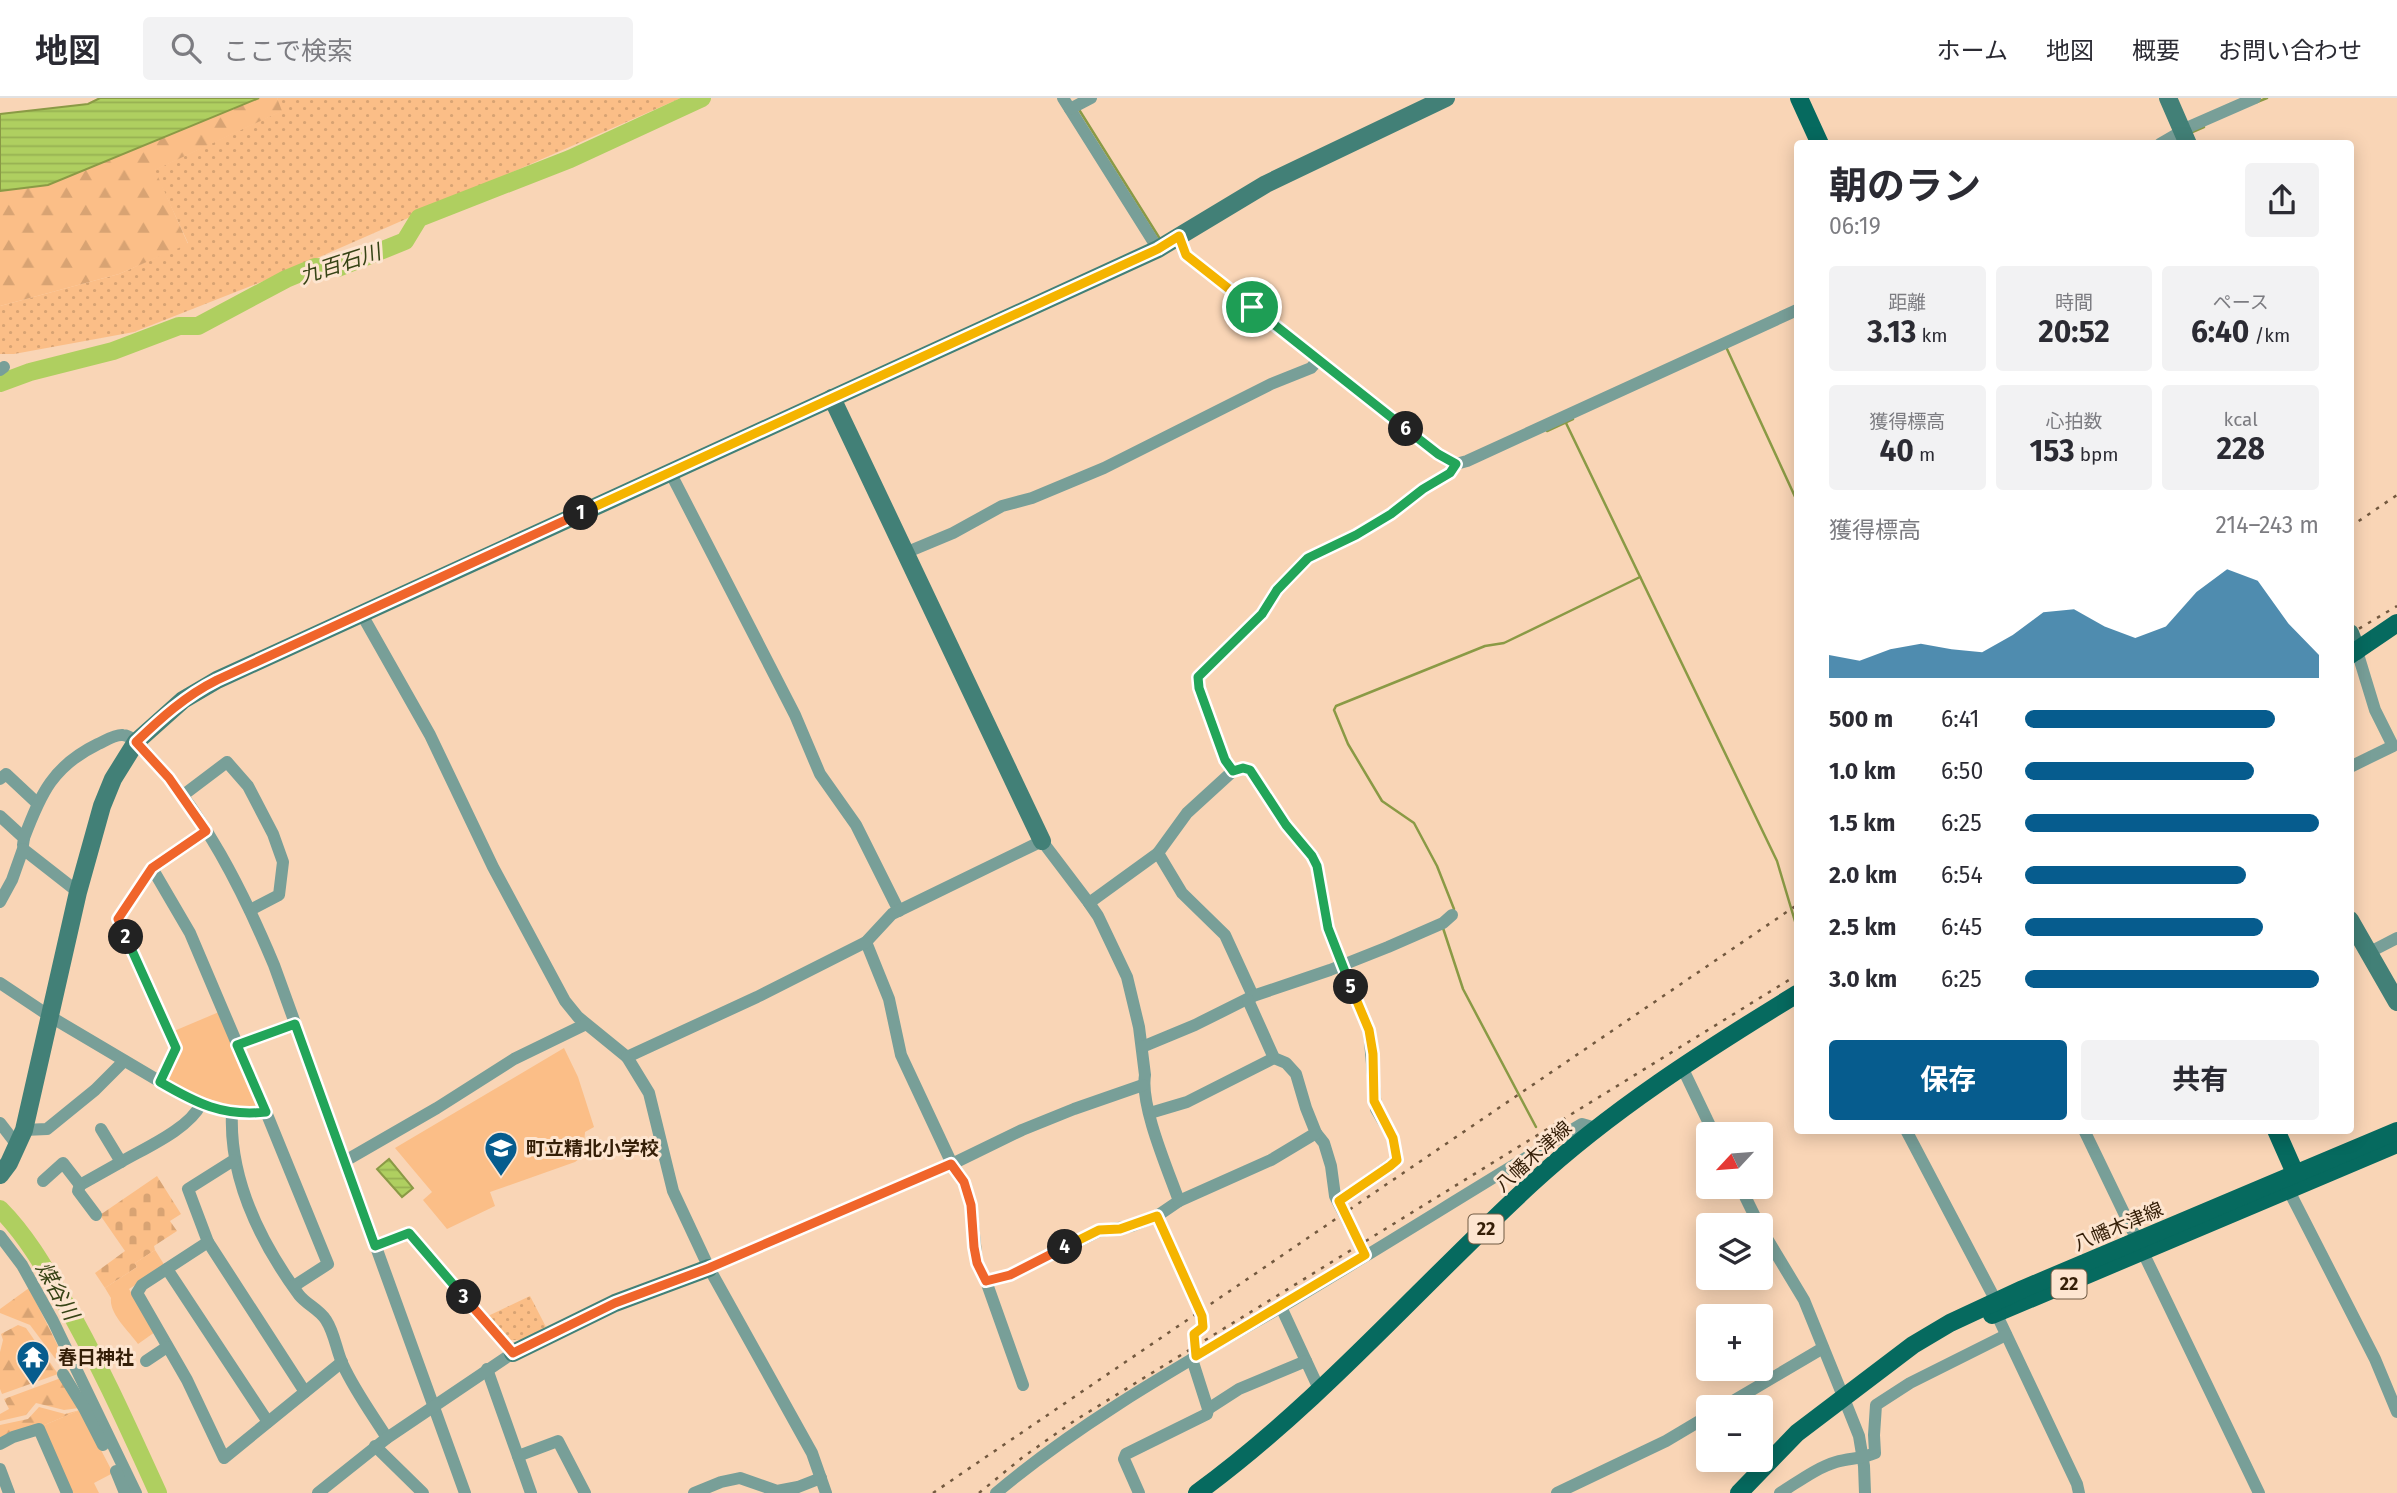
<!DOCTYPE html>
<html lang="ja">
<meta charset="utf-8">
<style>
body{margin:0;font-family:"Fira Sans","Noto Sans JP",sans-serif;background:#f2f2f3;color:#2b2b33;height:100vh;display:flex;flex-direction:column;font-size:26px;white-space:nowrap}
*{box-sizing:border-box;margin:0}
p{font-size:23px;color:#7c7c81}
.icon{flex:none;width:38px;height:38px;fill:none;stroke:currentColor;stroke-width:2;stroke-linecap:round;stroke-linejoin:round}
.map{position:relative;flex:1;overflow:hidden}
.drawer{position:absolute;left:1794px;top:42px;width:560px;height:994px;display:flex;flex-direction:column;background:#fff;border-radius:7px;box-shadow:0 4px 18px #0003}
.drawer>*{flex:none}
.needle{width:46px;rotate:244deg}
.tools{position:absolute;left:1696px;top:1024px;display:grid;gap:14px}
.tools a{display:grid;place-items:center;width:77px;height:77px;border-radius:7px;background:#fff;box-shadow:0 4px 18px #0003;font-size:35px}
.pin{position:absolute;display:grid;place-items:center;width:60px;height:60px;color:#fff;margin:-30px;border:4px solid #fff;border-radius:50%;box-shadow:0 2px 7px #0007}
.km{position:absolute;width:35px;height:35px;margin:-18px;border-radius:50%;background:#222;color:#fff;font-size:19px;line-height:35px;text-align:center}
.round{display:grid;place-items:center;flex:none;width:74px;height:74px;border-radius:7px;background:#f2f2f3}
.head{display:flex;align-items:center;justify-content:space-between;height:119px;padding:0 35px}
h1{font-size:38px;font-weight:700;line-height:52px}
.figures{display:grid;grid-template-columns:repeat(3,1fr);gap:10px;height:119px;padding:7px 35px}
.figures div{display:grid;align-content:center;border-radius:7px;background:#f2f2f3;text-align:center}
.figures b{font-size:30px;font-weight:700}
.figures small{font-size:19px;font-weight:400}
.figures p{font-size:19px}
.chart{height:196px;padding:14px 35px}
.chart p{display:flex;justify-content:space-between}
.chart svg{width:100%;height:126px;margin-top:7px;fill:#065c8e;opacity:.7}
.button{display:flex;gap:14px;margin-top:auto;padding:14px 35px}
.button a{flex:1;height:80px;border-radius:7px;background:#065c8e;color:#fff;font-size:28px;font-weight:700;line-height:80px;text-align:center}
.button a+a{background:#f2f2f3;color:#2b2b33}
ul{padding:0 35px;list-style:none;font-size:23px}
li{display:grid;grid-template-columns:112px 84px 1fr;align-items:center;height:52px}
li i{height:18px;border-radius:9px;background:#065c8e}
header{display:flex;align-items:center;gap:42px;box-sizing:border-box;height:98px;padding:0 35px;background:#fff;border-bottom:2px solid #e1e1e2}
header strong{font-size:33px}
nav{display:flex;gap:38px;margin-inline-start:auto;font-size:24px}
.search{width:490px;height:63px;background:#f2f2f3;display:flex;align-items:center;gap:18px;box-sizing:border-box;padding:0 24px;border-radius:7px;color:#7c7c81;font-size:26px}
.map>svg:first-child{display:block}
.grass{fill:url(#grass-dots)}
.forest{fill:url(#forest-firs)}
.cemetery{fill:url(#cemetery-stones)}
.park{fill:#fbbe87}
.water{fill:url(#water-rules);stroke:#8a9a45;stroke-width:2}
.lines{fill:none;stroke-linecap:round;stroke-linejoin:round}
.stream{stroke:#8a9a45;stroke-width:2.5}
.river{stroke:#afcf60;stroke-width:18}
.street{stroke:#789f98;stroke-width:12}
.secondary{stroke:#428077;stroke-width:18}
.primary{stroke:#066a5f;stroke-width:18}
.rail{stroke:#73593f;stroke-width:2.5;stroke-dasharray:3.5 7;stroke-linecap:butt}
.split-1-casing{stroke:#fff;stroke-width:14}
.split-2-casing{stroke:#fff;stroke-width:14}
.split-3-casing{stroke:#fff;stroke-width:14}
.split-4-casing{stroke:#fff;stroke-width:14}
.split-5-casing{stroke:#fff;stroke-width:14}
.split-6-casing{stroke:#fff;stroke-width:14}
.split-7-casing{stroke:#fff;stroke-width:14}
.split-1{stroke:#f5b400;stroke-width:9}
.split-2{stroke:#f0652b;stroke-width:9}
.split-3{stroke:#22a559;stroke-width:9}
.split-4{stroke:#f0652b;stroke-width:9}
.split-5{stroke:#f5b400;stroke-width:9}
.split-6{stroke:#22a559;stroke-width:9}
.split-7{stroke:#22a559;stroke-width:9}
.labels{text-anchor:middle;stroke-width:6;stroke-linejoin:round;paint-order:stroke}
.shield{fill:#fde5d0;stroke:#705a43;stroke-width:2}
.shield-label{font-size:18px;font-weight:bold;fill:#341e07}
.poi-label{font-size:19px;font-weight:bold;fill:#341e07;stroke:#fde5d0;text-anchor:start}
.street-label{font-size:19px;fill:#341e07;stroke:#fde5d0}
.water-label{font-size:21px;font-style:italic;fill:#364315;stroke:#fde5d0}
</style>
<header>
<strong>地図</strong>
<div class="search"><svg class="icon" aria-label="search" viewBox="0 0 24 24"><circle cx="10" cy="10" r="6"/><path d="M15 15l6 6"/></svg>ここで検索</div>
<nav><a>ホーム</a><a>地図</a><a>概要</a><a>お問い合わせ</a></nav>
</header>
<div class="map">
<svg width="2397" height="1395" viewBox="0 0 2397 1395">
<defs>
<pattern id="grass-dots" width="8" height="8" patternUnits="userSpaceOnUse" patternTransform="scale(1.75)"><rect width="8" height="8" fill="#fbbe87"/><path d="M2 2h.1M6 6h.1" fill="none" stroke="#d8a373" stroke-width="1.8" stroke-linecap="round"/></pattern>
<pattern id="forest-firs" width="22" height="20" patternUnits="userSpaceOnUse" patternTransform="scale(1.75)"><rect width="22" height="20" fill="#fbbe87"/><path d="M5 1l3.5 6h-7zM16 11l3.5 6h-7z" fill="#d8a373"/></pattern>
<pattern id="cemetery-stones" width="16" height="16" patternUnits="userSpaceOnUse" patternTransform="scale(1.75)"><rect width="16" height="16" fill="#fbbe87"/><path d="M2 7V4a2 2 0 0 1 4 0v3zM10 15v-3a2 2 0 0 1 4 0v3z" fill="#d8a373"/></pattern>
<pattern id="water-rules" width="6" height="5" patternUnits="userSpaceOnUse" patternTransform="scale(1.75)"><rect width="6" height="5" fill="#afcf60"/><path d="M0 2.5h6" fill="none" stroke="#97b152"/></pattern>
</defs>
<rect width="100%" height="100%" fill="#f9d5b6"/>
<!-- grass -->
<g class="grass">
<polygon points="277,0 681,0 274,179 134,234 14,256 0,256 0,208 119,176 188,145 154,72 281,13"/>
<polygon points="530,1198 546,1229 521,1242 510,1242 488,1218"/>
</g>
<!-- forest -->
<g class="forest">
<polygon points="259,0 277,0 282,13 155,72 188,146 119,176 0,208 0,93 48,87"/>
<polygon points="29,1190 66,1264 60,1267 30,1227 0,1215 0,1211"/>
<polygon points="18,1227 26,1230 58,1276 2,1296 0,1291 0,1254 3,1242 1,1236"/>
<polygon points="61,1280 79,1310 64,1312 36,1305 26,1317 0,1323 0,1316 9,1311 4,1301"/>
<polygon points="39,1309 65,1316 80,1312 42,1328 0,1341 0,1327 28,1321"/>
</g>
<!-- cemetery -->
<polygon class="cemetery" points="157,1078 181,1116 170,1123 177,1133 154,1148 155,1152 135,1165 137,1169 105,1190 95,1175 125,1153 100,1117"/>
<!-- park -->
<g class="park">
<path d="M219,914L257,1005L253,1011C221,1011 197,998 169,983L167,977L174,933Z"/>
<polygon points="564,950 578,979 594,1029 585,1034 583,1058 575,1064 490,1094 495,1108 447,1131 423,1102 432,1094 395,1050"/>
<path d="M155,1152L165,1168L129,1191L155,1234L138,1246C129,1233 109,1216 111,1200L105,1190L137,1169L135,1165Z"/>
<polygon points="80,1312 113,1375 94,1385 99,1395 71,1395 42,1328"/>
</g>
<!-- water -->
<g class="water">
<polygon points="100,0 259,0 48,87 0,93 0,16 88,6"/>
<polygon points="389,1061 413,1090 402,1099 377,1071"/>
</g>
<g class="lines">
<!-- stream -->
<g class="stream">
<polyline points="2257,4 2267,0"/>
<polyline points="1078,10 1160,141"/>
<polyline points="2190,35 2204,29"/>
<polyline points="1727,251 1797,403"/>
<polyline points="1566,325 1777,763 1797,830"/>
<polyline points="1547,333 1573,321"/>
<polyline points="1454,811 1437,768 1414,725 1382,703 1348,646 1334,612 1336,608 1485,548 1504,545 1640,479"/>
<polyline points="1443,830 1463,891 1536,1029"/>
</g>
<!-- river -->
<g class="river">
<polyline points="0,285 30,274 113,253 179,228 198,228 286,181 315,169 338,170 405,143 419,120 570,61 702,0"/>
<path d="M0,1111C25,1136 43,1167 61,1198C98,1262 128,1329 158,1395"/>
</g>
<!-- street -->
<g class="street">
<polyline points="1063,0 1158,151"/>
<polyline points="1070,11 1091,0"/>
<polyline points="2160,46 2191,28 2255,0"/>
<polyline points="1179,138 1186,157 1438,356 1456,366"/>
<polyline points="0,272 4,269"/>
<polyline points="670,374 795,617 820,676 856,727 899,813"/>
<polyline points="905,455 953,435 1002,408 1032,400 1104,370 1271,286 1311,270 1319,261"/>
<polyline points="361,515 430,637 493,769 565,903 578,919 627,959"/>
<polyline points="2350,669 2393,648 2375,612 2357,553"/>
<polyline points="1233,673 1243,670 1250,672 1286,727 1313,758 1317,768 1328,830 1369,932 1376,1011 1393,1040 1397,1062 1339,1103"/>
<polyline points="0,681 6,676 37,705"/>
<polyline points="182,698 227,664 248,688 273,736 283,764 279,797 250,812"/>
<polyline points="0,718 24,740 23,747"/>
<path d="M24,740C41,695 53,668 98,646C105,643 115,636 123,637C133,638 142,649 148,656C204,715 243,793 274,867L465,1395"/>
<polyline points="1158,755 1182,795 1225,837 1253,898"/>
<polyline points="152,770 190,835 266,1014"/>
<polyline points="0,804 12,782 23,751 78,794"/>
<path d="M1089,805L1098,818L1127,879L1139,929L1145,977C1140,1008 1168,1072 1179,1103L1157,1118L1202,1218L1203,1229L1194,1236L1196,1258"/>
<polyline points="866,844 889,901 901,957 952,1066 964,1085 971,1107 977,1165 986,1183 1010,1177 1099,1133 1132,1128 1157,1118"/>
<polyline points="2368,855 2397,840"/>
<path d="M0,885L51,919L181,996L201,1006L232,1015C229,1081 261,1145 299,1197C307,1207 319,1211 326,1222C335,1236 336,1252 343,1267C355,1293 372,1316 387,1340"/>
<polyline points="237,947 295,926"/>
<polyline points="1142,949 1195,927 1253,898 1330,872 1388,849 1443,825 1452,817"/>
<polyline points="1682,969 1714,1036"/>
<polyline points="160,984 176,950 118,821 152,770 206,733"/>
<polyline points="232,1015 266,1014 328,1166 294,1188"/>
<polyline points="1150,1015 1187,1004 1274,960"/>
<polyline points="0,1025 17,1047"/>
<path d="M101,1031L121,1064C145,1050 189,1031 201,1006"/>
<polyline points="24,1032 47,1031 95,992 124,963"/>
<polyline points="1906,1032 1996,1203"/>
<polyline points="2084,1032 2259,1395"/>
<polyline points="1316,1035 1324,1045 1331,1068 1335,1098 1365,1157"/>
<polyline points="234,1062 188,1091 208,1144 305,1294"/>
<polyline points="345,1063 437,1010 514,961 586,926"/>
<polyline points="43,1083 63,1065 80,1087 121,1064"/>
<polyline points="2285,1085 2375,1261 2397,1314"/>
<polyline points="80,1087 78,1093 96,1117"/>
<polyline points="1740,1088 1759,1127"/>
<polyline points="1179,1103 1271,1062 1316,1035 1306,1010 1296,976 1286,965 1274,960 1248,902"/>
<polyline points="1760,1129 1804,1202 1849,1313 1859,1338 1864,1368 1865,1395"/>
<polyline points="0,1138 22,1167 53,1223 136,1395"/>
<polyline points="208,1144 142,1187 137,1195 187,1282 224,1360 342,1264"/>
<polyline points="709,1170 673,1093 649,995 627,959 757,899 866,844 892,816 1042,743 1089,805 1158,755 1187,715 1233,673 1225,662 1199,590 1198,579 1262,516 1277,492 1308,460 1356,437 1391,416 1423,391 1450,375 1456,366 1467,363 1797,212"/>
<polyline points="167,1171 268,1324"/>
<polyline points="986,1183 1023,1287"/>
<polyline points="1281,1209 1320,1293"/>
<polyline points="1996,1215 2077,1386 2079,1395"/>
<polyline points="146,1263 167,1249"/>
<polyline points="487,1271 531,1395"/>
<polyline points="63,1276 84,1310 103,1347"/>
<polyline points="1723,1309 1823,1250"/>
<polyline points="1208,1311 1239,1291 1306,1263"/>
<polyline points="0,1346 13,1339 39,1331 67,1395"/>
<polyline points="375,1348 423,1395"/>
<polyline points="518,1358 558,1343 585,1395"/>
<polyline points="0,1371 9,1395"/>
<polyline points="116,1373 125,1395"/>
<polyline points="318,1395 387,1340 513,1255 409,1135 375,1148"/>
<polyline points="694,1395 721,1384 740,1380 777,1393 798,1389 821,1380"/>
<polyline points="826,1395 812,1355 709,1170 952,1066 1022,1032 1074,1011 1143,987"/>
<path d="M996,1395C1086,1319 1191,1262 1293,1202C1390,1144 1485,1084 1582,1026L1596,1030"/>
<polyline points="1139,1395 1124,1361 1126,1356 1207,1316 1208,1311 1192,1261"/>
<polyline points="1557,1395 1666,1343 1708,1318"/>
<path d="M1780,1395C1798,1384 1816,1370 1836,1364C1850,1360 1862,1361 1875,1355L1874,1337L1876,1307L1910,1285L2006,1237"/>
</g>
<!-- secondary -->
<g class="secondary">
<polyline points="2168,0 2188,46"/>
<polyline points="832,300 1042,743"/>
<polyline points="2350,535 2357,553"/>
<polyline points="2350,822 2397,904"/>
<polyline points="0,1077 9,1065 24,1032 78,794 102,708 113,681 136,644 183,602 217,582 1158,151 1266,86 1446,0"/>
<polyline points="513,1255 615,1205 709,1170"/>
</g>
<!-- primary -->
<g class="primary">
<polyline points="1799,0 1820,46"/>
<polyline points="2350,557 2397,525"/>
<polyline points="2276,1032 2299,1084"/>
<polyline points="1992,1217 2397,1046"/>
<path d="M1197,1395C1320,1305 1419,1189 1531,1086C1611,1012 1704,953 1797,896"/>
<polyline points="1739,1395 1797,1335 1913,1247 1950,1225 2023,1191 2397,1033"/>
</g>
<!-- rail -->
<g class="rail">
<polyline points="2350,429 2397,397"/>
<polyline points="2350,536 2397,508"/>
<polyline points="933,1395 1797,807"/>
<polyline points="979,1395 1023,1359 1074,1323 1797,877"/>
</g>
</g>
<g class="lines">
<defs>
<polyline id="split-1" points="581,415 1158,151 1179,138 1186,157 1252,209"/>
<path id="split-2" d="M126,839L118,821L152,770L206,733L169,680L136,644C161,620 185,598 217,582L581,415"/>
<path id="split-3" d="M126,839L176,950L160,984C196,1005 223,1019 266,1014L237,947L295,926L375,1148L409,1135L464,1199"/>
<polyline id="split-4" points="464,1199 513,1255 615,1205 709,1170 951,1066 964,1084 971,1107 974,1149 977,1165 986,1183 1010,1177 1065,1149"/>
<polyline id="split-5" points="1065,1149 1099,1132 1120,1131 1157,1118 1202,1218 1203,1229 1194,1236 1196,1258 1365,1157 1339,1103 1390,1068 1397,1062 1393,1040 1374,1003 1373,956 1369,932 1351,889"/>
<polyline id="split-6" points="1351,889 1328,830 1317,768 1312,758 1286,727 1250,672 1243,670 1233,673 1225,662 1199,590 1198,579 1262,516 1277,492 1308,460 1356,437 1391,416 1423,391 1450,375 1456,366 1438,356 1406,331"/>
<polyline id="split-7" points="1252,209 1406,331"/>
</defs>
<!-- split-1 casing -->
<use href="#split-1" class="split-1-casing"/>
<!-- split-2 casing -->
<use href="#split-2" class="split-2-casing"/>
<!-- split-3 casing -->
<use href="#split-3" class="split-3-casing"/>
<!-- split-4 casing -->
<use href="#split-4" class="split-4-casing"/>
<!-- split-5 casing -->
<use href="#split-5" class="split-5-casing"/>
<!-- split-6 casing -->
<use href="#split-6" class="split-6-casing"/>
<!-- split-7 casing -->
<use href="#split-7" class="split-7-casing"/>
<!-- split-1 -->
<use href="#split-1" class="split-1"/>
<!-- split-2 -->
<use href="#split-2" class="split-2"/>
<!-- split-3 -->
<use href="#split-3" class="split-3"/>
<!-- split-4 -->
<use href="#split-4" class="split-4"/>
<!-- split-5 -->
<use href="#split-5" class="split-5"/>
<!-- split-6 -->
<use href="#split-6" class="split-6"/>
<!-- split-7 -->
<use href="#split-7" class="split-7"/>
</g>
<!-- icons -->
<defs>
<symbol id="school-pin" viewBox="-11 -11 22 30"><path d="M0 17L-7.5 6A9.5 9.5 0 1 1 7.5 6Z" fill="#065c8e" stroke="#fde5d0"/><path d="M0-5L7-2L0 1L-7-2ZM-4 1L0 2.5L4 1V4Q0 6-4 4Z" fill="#fff"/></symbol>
<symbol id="temple-pin" viewBox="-11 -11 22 30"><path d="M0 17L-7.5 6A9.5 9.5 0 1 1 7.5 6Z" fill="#065c8e" stroke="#fde5d0"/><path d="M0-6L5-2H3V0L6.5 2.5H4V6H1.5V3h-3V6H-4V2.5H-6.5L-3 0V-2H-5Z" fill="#fff"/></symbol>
</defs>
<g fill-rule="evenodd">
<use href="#school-pin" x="482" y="1031" width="38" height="52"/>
<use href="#temple-pin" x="14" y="1240" width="38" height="52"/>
</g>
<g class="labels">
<!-- shield labels -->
<g class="shield">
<rect x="1468.5" y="1116.5" width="35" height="29" rx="5"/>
<rect x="2051.5" y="1171.5" width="35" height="29" rx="5"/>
</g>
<g class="shield-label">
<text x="1486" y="1137">22</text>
<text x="2069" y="1192">22</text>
</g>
<!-- poi labels -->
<g class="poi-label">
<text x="526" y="1057">町立精北小学校</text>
<text x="58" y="1266">春日神社</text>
</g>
<!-- street labels -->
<g class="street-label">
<text transform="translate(1533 1058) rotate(-42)" y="7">八幡木津線</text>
<text transform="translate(2118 1128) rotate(-23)" y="7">八幡木津線</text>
</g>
<!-- water labels -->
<g class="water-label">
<text transform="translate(340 166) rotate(-18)" y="7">九百石川</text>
<text transform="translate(57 1193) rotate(60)" y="7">煤谷川</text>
</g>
</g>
</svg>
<div class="tools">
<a><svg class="needle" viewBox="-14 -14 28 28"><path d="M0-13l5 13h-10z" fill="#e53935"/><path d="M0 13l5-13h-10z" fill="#7c7c81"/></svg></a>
<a><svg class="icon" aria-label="layers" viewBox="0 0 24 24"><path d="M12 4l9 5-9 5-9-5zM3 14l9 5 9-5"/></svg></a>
<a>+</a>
<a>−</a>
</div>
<div class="pin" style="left:1252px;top:209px;background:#1e9e55"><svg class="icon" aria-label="arrive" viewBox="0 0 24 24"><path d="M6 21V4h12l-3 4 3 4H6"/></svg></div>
<b class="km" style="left:581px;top:415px">1</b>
<b class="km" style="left:126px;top:839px">2</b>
<b class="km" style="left:464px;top:1199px">3</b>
<b class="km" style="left:1065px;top:1149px">4</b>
<b class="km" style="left:1351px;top:889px">5</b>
<b class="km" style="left:1406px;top:331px">6</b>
<section class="drawer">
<div class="head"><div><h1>朝のラン</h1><p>06:19</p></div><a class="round"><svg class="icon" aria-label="share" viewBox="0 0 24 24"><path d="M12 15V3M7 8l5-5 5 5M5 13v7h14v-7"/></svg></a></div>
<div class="figures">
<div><p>距離</p><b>3.13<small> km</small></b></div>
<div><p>時間</p><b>20:52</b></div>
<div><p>ペース</p><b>6:40<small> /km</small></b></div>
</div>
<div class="figures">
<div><p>獲得標高</p><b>40<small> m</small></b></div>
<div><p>心拍数</p><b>153<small> bpm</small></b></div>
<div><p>kcal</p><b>228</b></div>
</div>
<div class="chart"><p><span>獲得標高</span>214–243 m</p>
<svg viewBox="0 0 160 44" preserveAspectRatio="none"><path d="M0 44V36L10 38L20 34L30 32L40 34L50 35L60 29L70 21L80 20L90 26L100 30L110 26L120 14L130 6L140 10L150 25L160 36V44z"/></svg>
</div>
<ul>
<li><b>500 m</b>6:41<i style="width:85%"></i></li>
<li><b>1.0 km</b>6:50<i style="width:78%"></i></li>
<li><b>1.5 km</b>6:25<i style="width:100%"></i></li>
<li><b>2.0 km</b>6:54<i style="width:75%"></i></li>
<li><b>2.5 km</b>6:45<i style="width:81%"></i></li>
<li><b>3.0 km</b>6:25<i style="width:100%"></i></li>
</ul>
<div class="button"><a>保存</a><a>共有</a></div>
</section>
</div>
